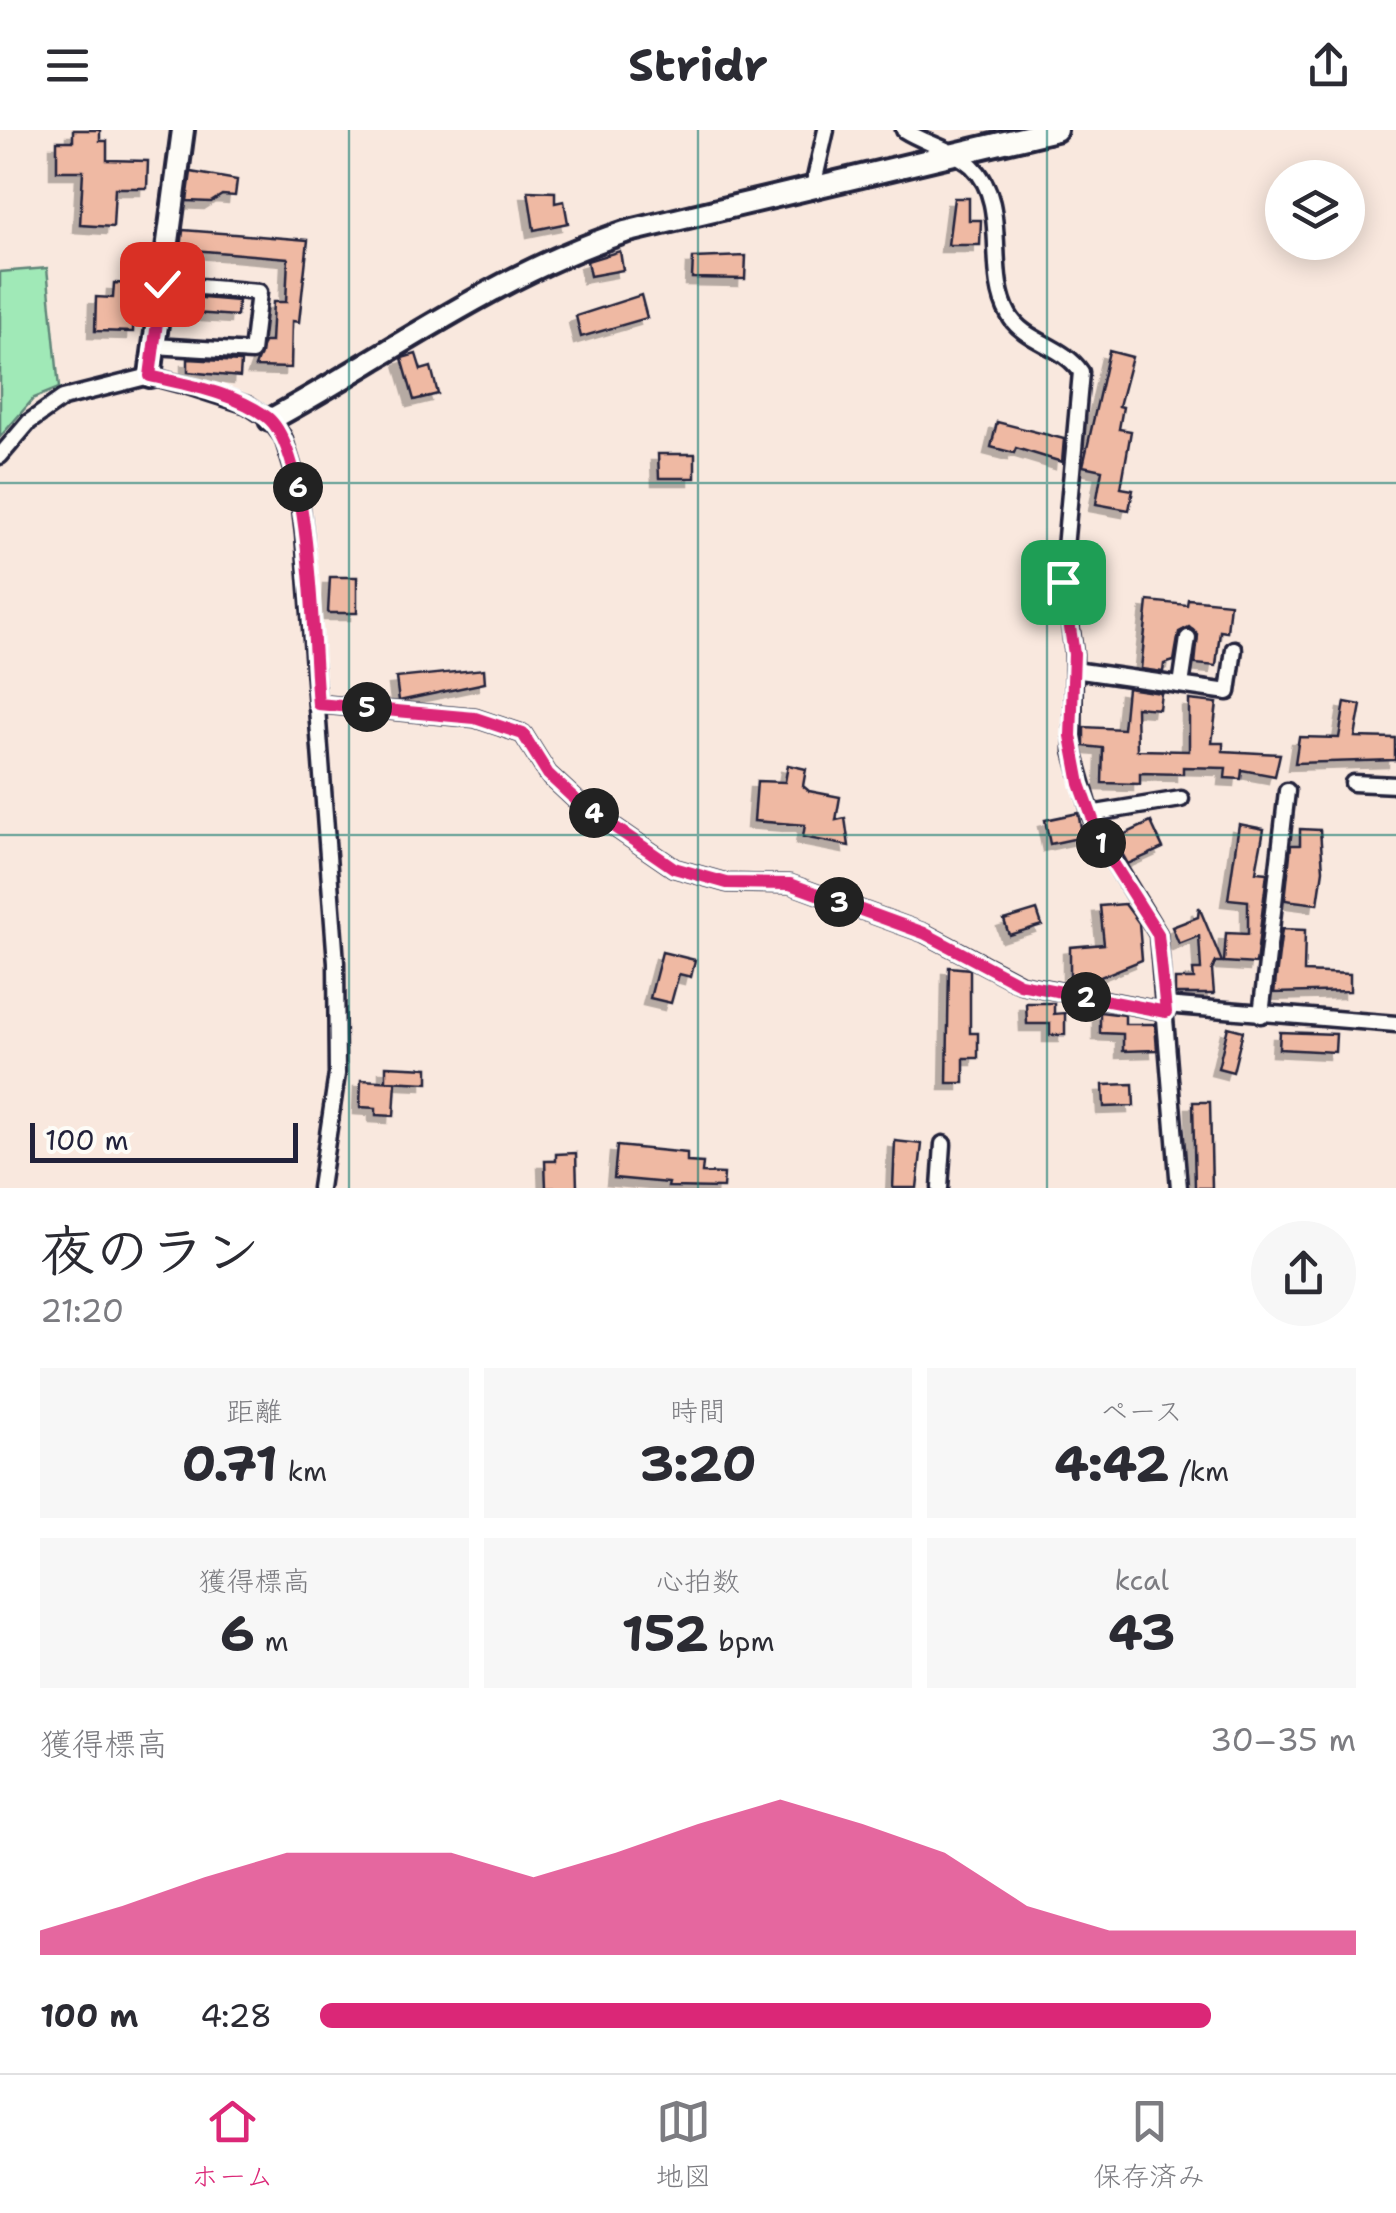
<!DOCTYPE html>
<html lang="ja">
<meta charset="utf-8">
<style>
body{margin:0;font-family:"Shantell Sans","Klee One",sans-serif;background:#f7f7f7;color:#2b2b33;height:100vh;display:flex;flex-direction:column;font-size:38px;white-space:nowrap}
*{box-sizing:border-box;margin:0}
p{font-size:32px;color:#7c7c81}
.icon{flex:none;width:55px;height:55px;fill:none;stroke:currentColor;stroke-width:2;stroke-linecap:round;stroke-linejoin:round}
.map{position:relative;height:1058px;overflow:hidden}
.panel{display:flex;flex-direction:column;background:#fff;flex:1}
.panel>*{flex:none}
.fabs{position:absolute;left:1265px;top:30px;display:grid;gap:20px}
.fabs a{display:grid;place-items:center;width:100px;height:100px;border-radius:50%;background:#fff;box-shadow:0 5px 25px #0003;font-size:50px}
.scale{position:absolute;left:30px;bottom:25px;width:268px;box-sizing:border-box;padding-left:10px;border:5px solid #22223b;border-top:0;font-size:28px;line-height:35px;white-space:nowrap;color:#22223b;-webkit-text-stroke:8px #fdfcf7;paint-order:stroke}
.pin{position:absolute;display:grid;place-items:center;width:85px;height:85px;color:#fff;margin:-42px;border-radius:20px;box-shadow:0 5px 15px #0006}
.km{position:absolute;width:50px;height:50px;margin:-25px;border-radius:50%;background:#222;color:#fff;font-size:28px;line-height:50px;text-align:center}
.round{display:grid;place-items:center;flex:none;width:105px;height:105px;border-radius:52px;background:#f7f7f7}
.summary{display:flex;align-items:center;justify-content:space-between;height:170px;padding:0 40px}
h1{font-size:55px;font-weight:700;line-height:75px}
.metrics{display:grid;grid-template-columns:repeat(3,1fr);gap:15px;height:170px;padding:10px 40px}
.metrics div{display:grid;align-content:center;border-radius:0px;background:#f7f7f7;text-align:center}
.metrics b{font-size:50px;font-weight:700}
.metrics small{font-size:28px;font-weight:400}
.metrics p{font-size:28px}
.chart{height:280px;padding:20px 40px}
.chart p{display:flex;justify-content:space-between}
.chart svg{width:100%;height:180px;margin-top:10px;fill:#db2777;opacity:.7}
ul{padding:0 40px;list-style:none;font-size:32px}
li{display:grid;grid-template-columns:160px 120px 1fr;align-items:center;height:75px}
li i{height:25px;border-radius:12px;background:#db2777}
header{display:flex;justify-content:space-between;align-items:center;height:130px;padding:0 40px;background:#fff;font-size:45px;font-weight:700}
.dock{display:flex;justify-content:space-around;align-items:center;height:140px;border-top:2px solid #e1e1e2;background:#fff;font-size:28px;color:#7c7c81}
.dock a{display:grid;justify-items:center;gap:5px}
.dock .active{color:#db2777}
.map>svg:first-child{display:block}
.green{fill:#a0e9b7;stroke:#618679;stroke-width:2.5}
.building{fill:#efb9a3;stroke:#22223b;stroke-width:2.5;filter:url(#shadow)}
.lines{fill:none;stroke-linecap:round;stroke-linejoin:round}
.street-casing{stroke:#22223b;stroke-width:21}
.secondary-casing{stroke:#22223b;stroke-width:28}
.street{stroke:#fdfcf7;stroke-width:14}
.secondary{stroke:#fdfcf7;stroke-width:20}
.route-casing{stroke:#fff;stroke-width:20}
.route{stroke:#db2777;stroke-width:12}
.grid{fill:none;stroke:#0f766e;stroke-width:2.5;stroke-opacity:0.55}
</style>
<header><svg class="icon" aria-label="menu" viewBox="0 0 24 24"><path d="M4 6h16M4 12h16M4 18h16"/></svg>Stridr<svg class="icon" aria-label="share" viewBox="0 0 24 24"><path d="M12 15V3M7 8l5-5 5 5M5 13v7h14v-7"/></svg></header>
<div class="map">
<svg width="1396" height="1058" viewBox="0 0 1396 1058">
<defs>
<filter id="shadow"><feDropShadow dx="-7" dy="7" stdDeviation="0" flood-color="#0004"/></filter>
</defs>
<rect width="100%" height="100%" fill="#f9e8de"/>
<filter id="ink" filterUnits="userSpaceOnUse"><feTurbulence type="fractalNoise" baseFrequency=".01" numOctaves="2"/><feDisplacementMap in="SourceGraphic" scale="20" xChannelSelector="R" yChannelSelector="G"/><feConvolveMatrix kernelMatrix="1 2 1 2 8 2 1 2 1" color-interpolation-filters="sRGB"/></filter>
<g filter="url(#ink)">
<!-- green -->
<polygon class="green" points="47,138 59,258 34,268 0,307 0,142"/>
<!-- building -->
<g class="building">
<polygon points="73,0 100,0 100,11 107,11 107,30 148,31 147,58 115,58 113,97 80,95 83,41 57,41 57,11 73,11"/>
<polygon points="191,42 237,50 235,66 222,65 211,72 187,71"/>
<polygon points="528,61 555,62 555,73 564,71 568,93 534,100"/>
<polygon points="954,68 969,68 969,90 981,90 980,115 948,115"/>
<polygon points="183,100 308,110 299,192 292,191 291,238 255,237 264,212 271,212 273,172 286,172 288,128 181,119"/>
<polygon points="620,121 623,140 590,146 587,131"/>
<polygon points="746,126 745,149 692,148 693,128"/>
<polygon points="114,153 134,154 133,202 95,201 96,167 113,168"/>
<polygon points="641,165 647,188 581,207 576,186"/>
<polygon points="180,166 238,171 237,186 179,182"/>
<polygon points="1109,221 1132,227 1119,276 1123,277 1119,299 1131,301 1121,358 1133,360 1129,380 1096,374 1102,340 1083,336"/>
<polygon points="416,224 421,240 431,237 438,264 414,270 402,228"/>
<polygon points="188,229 241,232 240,247 188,242"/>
<polygon points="997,292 1064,309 1062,332 1016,318 1014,323 991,317"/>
<polygon points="658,324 695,324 695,348 659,348"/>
<polygon points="330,447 357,447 357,483 328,483"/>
<polygon points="1188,469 1230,473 1227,502 1220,501 1216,536 1195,534 1198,505 1189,497 1179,502 1174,531 1164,534 1163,542 1141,539 1148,471 1187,475"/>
<polygon points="484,539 485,553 399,571 396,548"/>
<polygon points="1127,558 1161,563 1159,579 1136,577 1137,620 1189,621 1189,570 1217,573 1212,613 1223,613 1223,621 1280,624 1275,646 1242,640 1241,649 1225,648 1226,638 1183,637 1183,644 1140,643 1140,654 1102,653 1103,618 1084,616 1084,597 1123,599"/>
<polygon points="1345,572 1361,575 1355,607 1395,608 1395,630 1295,633 1299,607 1339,608"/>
<polygon points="788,635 806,639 803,656 809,661 840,667 836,690 845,688 849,716 803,707 805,695 754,691 757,651 785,652"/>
<polygon points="1078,683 1083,707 1050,714 1045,690"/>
<polygon points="1151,692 1163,718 1128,734 1114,709"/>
<polygon points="1239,694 1264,699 1256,742 1267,743 1256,834 1224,832 1226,803 1248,804 1248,771 1228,769"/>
<polygon points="1300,699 1320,700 1323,740 1318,774 1285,770 1291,715 1300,715"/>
<polygon points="1125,774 1139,793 1142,830 1086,853 1070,853 1070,817 1104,814 1100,776"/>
<polygon points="1199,777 1222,832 1216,832 1212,840 1214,864 1175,864 1175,849 1194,849 1193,840 1201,840 1199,806 1179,814 1172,797 1198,787"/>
<polygon points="1037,780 1042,795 1009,805 1004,790"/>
<polygon points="1282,799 1305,800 1304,842 1350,844 1350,861 1274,863"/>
<polygon points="662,822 695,830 691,847 679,844 671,873 650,868"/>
<polygon points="949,837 970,839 970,903 978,903 978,928 964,928 964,953 947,953"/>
<polygon points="1026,873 1054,873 1054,884 1065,883 1065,905 1050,905 1050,894 1027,894"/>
<polygon points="1100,882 1125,885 1125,894 1155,894 1157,920 1123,921 1123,904 1100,903"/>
<polygon points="1228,897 1243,901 1233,942 1218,938"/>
<polygon points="1280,902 1336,904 1335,922 1279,919"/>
<polygon points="386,936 428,938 428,953 386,951"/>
<polygon points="361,950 396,952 394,986 376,985 376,978 360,977"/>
<polygon points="1133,954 1134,976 1104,977 1103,955"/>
<polygon points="1193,972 1210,972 1212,1058 1195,1058"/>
<polygon points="895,1011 922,1014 917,1058 893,1058"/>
<polygon points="617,1016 687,1023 687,1032 703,1033 702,1043 724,1044 723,1058 668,1057 669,1053 614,1048"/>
<polygon points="576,1023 577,1058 546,1058 545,1031 556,1031 556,1024"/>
</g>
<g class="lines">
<defs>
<g id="street">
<path d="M904,0C924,13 955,20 972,36C1011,73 984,142 1009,185C1024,212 1063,215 1081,242L1063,440L1074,524L1073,621L1096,702L1158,804L1179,1058"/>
<polyline points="813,57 826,0"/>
<polyline points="154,216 252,222 259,162 163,154"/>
<polyline points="0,326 29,292 63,268 150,246 188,256 247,275 270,290 283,307 298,355 304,404 336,833 337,944 320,1058"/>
<polyline points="1074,540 1228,562 1234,519"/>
<polyline points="1181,555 1188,508"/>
<polyline points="318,574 475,588 523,604 548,644 578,672 674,738 727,753 790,754 924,803 1021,854 1166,882"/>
<polyline points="1353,653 1396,655"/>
<polyline points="1090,684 1181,669"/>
<polyline points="1165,875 1396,894"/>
<polyline points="1261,885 1287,661"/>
<polyline points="940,1058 943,1014"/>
</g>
<g id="secondary">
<polyline points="150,246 183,0"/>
<path d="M270,290C389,225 495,145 625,102L1056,0"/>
</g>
</defs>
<!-- street casing -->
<use href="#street" class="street-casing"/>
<!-- secondary casing -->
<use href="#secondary" class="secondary-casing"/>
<!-- street -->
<use href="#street" class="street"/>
<!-- secondary -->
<use href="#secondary" class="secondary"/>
</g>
</g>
<g class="lines" filter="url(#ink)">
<defs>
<path id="route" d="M162,154L150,246C188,255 235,263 267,287C312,323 312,513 318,574L475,588L523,604L548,644L578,672L674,738L727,753L790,754L924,803L1020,854L1166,882L1158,804L1103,717L1080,654L1071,606L1074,524L1063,452"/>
</defs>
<!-- route casing -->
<use href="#route" class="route-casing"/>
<!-- route -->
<use href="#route" class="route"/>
</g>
<!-- grid -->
<path class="grid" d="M349,0V1058M698,0V1058M1047,0V1058M0,353H1396M0,705H1396"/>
</svg>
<div class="fabs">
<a><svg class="icon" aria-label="layers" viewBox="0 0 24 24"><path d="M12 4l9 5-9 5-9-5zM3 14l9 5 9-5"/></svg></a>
</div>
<div class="scale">100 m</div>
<div class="pin" style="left:1063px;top:452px;background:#1e9e55"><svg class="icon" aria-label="arrive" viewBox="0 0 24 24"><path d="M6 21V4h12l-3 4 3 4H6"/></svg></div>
<div class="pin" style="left:162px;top:154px;background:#d93025"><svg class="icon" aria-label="check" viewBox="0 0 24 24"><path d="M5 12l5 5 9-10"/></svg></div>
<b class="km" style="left:1101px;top:713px">1</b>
<b class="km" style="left:1086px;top:867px">2</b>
<b class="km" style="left:839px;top:772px">3</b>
<b class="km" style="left:594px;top:683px">4</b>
<b class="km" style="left:367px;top:577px">5</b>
<b class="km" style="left:298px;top:357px">6</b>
</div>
<section class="panel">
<div class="summary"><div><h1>夜のラン</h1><p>21:20</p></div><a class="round"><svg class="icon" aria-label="share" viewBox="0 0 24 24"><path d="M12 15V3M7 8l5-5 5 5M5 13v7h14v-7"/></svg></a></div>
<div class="metrics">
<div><p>距離</p><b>0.71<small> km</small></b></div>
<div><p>時間</p><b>3:20</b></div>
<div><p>ペース</p><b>4:42<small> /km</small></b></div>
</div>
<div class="metrics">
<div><p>獲得標高</p><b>6<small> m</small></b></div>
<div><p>心拍数</p><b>152<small> bpm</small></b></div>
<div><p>kcal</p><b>43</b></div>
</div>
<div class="chart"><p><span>獲得標高</span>30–35 m</p>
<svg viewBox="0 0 160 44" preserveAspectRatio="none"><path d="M0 44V38L10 32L20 25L30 19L40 19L50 19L60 25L70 19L80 12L90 6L100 12L110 19L120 32L130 38L140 38L150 38L160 38V44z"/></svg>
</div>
<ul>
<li><b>100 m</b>4:28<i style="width:86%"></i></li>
</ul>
</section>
<nav class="dock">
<a class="active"><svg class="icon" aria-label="home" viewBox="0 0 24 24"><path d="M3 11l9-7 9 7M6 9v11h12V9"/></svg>ホーム</a>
<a><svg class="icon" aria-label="map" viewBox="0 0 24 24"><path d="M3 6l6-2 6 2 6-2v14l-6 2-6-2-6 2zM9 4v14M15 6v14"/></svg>地図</a>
<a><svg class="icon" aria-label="saved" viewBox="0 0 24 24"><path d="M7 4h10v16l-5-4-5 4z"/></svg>保存済み</a>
</nav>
